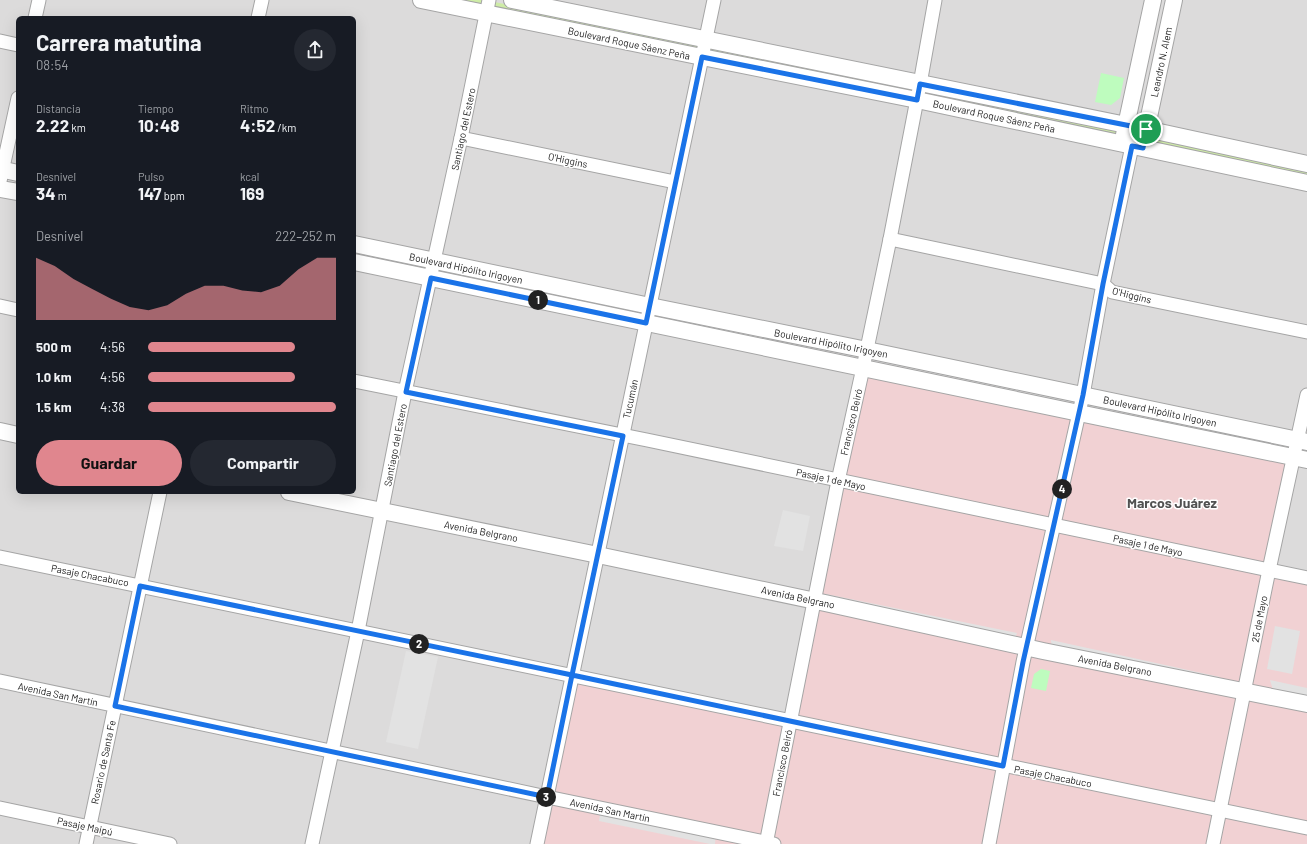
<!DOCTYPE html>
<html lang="es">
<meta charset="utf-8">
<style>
body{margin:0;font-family:Barlow,sans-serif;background:#242831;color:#f1f3f6;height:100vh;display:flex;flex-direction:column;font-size:15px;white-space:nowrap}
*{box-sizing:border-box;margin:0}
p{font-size:13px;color:#9ea1a6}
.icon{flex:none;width:22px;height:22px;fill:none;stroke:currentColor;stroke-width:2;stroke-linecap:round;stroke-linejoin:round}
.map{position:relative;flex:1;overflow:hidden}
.sheet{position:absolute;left:16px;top:16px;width:340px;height:478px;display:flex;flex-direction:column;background:#171b24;border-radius:6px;box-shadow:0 4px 16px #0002}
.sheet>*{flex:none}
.pin{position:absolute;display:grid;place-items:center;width:34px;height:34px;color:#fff;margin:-17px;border:2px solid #fff;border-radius:50%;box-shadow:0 1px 4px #0007}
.km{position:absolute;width:20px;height:20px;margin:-10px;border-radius:50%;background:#222;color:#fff;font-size:11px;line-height:20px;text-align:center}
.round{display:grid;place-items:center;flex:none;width:42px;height:42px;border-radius:21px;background:#242831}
.summary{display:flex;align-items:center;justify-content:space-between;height:68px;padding:0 20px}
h1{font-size:22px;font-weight:700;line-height:30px}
.metrics{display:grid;grid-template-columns:repeat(3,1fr);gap:6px;height:68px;padding:4px 20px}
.metrics div{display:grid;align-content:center}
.metrics b{font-size:17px;font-weight:700}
.metrics small{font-size:11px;font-weight:400}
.metrics p{font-size:11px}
.chart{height:112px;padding:8px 20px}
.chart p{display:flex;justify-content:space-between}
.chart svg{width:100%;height:72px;margin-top:4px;fill:#e0868e;opacity:.7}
.primary-button{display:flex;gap:8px;margin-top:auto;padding:8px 20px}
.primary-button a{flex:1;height:46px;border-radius:24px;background:#e0868e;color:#111;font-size:16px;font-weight:700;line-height:46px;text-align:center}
.primary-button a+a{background:#242831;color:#f1f3f6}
ul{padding:0 20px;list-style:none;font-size:13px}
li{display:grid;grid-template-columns:64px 48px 1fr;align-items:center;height:30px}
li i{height:10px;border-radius:5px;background:#e0868e}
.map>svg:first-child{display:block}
.residential{fill:#dcdbdb;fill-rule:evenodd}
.commercial{fill:#f1d1d3}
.grass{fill:#ceeca6}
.park{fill:#befcbe}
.parking{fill:#e2e2e2}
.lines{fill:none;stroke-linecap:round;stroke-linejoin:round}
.minor-casing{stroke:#a5a5a5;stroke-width:15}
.tertiary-casing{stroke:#a5a5a5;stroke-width:18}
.minor{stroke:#fff;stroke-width:13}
.tertiary{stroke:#fff;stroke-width:16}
.route-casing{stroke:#fff;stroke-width:8}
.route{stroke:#1a73e8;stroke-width:5}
.labels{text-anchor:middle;stroke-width:3;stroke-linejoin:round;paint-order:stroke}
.street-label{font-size:10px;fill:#1e1e1e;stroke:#fff}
.district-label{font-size:14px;font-weight:bold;fill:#515151;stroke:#fff}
</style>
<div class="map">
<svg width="1307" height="844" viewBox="0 0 1307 844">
<rect width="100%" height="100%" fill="#efeae3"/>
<!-- residential -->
<path class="residential" d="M0,0H1307V844H0ZM18,18H354V492H18Z"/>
<!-- commercial -->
<polygon class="commercial" points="863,368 1294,457 1269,570 1307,578 1307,844 537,844 572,675 790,720"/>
<!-- grass -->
<polygon class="grass" points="452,0 485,0 1307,170 1307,177"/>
<!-- park -->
<g class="park">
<polygon points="1101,73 1124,78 1120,98 1111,105 1095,102"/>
<polygon points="1041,669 1050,671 1046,691 1031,688 1034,674"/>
</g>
<!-- parking -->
<g class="parking">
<polygon points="783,510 810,516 803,551 774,546"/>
<polygon points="826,594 1017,633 1013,644 825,603"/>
<polygon points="1275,626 1300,631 1292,674 1267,669"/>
<polygon points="1051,640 1220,677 1218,686 1052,652"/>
<polygon points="406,651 438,657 418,749 386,742"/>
<polygon points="1270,680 1307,688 1307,698 1273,690"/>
<polygon points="601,808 716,832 715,844 710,844 599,821"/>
</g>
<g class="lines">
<defs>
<g id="minor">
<polyline points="35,18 39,0"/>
<polyline points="258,18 262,0"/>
<polyline points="0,41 18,45"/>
<polyline points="461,138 675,182"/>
<polyline points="0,181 18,98"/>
<polyline points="890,239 1103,284 1112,292 1307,332"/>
<polyline points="0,306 18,310"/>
<polyline points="354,381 647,440 1307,578"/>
<polyline points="0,557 1307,828"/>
<polyline points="0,681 547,797 774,844"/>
<polyline points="0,808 170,844"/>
<polyline points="86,844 160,492"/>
<polyline points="312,844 358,631 405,392 461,138 489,0"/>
<polyline points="537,844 714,0"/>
<polyline points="766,844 838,481 863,368 890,239 920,84 935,0"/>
<polyline points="989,844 1023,662 1083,395 1103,284 1132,146"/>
<polyline points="1213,844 1269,570 1307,395"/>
</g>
<g id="tertiary">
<polyline points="421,0 702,57 917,100 1307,183"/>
<polyline points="512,0 1146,129 1307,164"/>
<polyline points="1124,135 1153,0"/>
<polyline points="1144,140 1174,0"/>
<polyline points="0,169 18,173"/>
<polyline points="0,189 18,192"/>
<polyline points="354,244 650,306 867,350 1307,442"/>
<polyline points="354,262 1079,413 1307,460"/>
<polyline points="0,431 18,435"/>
<polyline points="289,492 598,555 825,603 1043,651 1307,704"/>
</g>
</defs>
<!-- minor casing -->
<use href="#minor" class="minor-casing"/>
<!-- tertiary casing -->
<use href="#tertiary" class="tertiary-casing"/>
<!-- minor -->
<use href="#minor" class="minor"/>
<!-- tertiary -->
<use href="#tertiary" class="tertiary"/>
</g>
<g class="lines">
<defs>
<polyline id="route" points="1146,129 920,84 917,100 702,57 646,323 431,278 406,392 623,436 572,675 140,586 115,706 547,797 572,675 1003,766 1023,662 1083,395 1103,284 1132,146 1143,148 1146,129"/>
</defs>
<!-- route casing -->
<use href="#route" class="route-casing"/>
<!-- route -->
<use href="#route" class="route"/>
</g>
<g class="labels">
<!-- street labels -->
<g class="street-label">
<text transform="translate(629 43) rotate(12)" y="4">Boulevard Roque Sáenz Peña</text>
<text transform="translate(1161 62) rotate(-78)" y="4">Leandro N. Alem</text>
<text transform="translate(994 116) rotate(12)" y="4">Boulevard Roque Sáenz Peña</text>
<text transform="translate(463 129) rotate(-78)" y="4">Santiago del Estero</text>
<text transform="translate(568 160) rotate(12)" y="4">O'Higgins</text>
<text transform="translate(466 268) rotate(12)" y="4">Boulevard Hipólito Irigoyen</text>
<text transform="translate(1132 295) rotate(14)" y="4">O'Higgins</text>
<text transform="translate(831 343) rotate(11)" y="4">Boulevard Hipólito Irigoyen</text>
<text transform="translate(630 399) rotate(-78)" y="4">Tucumán</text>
<text transform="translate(1160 411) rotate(12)" y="4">Boulevard Hipólito Irigoyen</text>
<text transform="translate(851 422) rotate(-77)" y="4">Francisco Beiró</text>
<text transform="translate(395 445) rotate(-79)" y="4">Santiago del Estero</text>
<text transform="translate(831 479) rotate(12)" y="4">Pasaje 1 de Mayo</text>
<text transform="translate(481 531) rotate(11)" y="4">Avenida Belgrano</text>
<text transform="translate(1148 545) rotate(12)" y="4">Pasaje 1 de Mayo</text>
<text transform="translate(90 575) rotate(11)" y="4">Pasaje Chacabuco</text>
<text transform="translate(798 597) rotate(12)" y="4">Avenida Belgrano</text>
<text transform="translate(1259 619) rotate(-79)" y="4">25 de Mayo</text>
<text transform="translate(1115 665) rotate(11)" y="4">Avenida Belgrano</text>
<text transform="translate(58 694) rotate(12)" y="4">Avenida San Martín</text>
<text transform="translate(103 762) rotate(-78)" y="4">Rosario de Santa Fe</text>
<text transform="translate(782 763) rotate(-79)" y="4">Francisco Beiró</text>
<text transform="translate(1053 776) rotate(11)" y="4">Pasaje Chacabuco</text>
<text transform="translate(610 810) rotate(12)" y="4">Avenida San Martín</text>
<text transform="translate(85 826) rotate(12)" y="4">Pasaje Maipú</text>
</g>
<!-- district labels -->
<g class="district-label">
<text x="1172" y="508">Marcos Juárez</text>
</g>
</g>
</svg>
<div class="pin" style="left:1146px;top:129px;background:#1e9e55"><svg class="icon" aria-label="arrive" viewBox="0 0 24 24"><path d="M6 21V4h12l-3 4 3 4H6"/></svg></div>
<b class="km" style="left:538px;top:300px">1</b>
<b class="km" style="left:419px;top:644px">2</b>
<b class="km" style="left:546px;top:797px">3</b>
<b class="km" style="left:1062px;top:489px">4</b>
<section class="sheet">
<div class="summary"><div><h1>Carrera matutina</h1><p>08:54</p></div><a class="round"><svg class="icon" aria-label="share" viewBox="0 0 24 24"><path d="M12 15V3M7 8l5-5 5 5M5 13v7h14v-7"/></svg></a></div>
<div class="metrics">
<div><p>Distancia</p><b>2.22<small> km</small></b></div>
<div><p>Tiempo</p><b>10:48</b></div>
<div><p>Ritmo</p><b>4:52<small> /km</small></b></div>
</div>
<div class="metrics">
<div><p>Desnivel</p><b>34<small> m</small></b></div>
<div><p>Pulso</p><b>147<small> bpm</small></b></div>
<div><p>kcal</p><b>169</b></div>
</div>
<div class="chart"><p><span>Desnivel</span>222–252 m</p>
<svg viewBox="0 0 160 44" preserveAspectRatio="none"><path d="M0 44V6L10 11L20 19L30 25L40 31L50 36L60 38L70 35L80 28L90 23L100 23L110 26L120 27L130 23L140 13L150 6L160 6V44z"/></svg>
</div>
<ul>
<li><b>500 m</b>4:56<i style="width:78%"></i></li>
<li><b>1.0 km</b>4:56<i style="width:78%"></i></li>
<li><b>1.5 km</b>4:38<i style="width:100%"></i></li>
</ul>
<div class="primary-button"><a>Guardar</a><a>Compartir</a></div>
</section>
</div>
